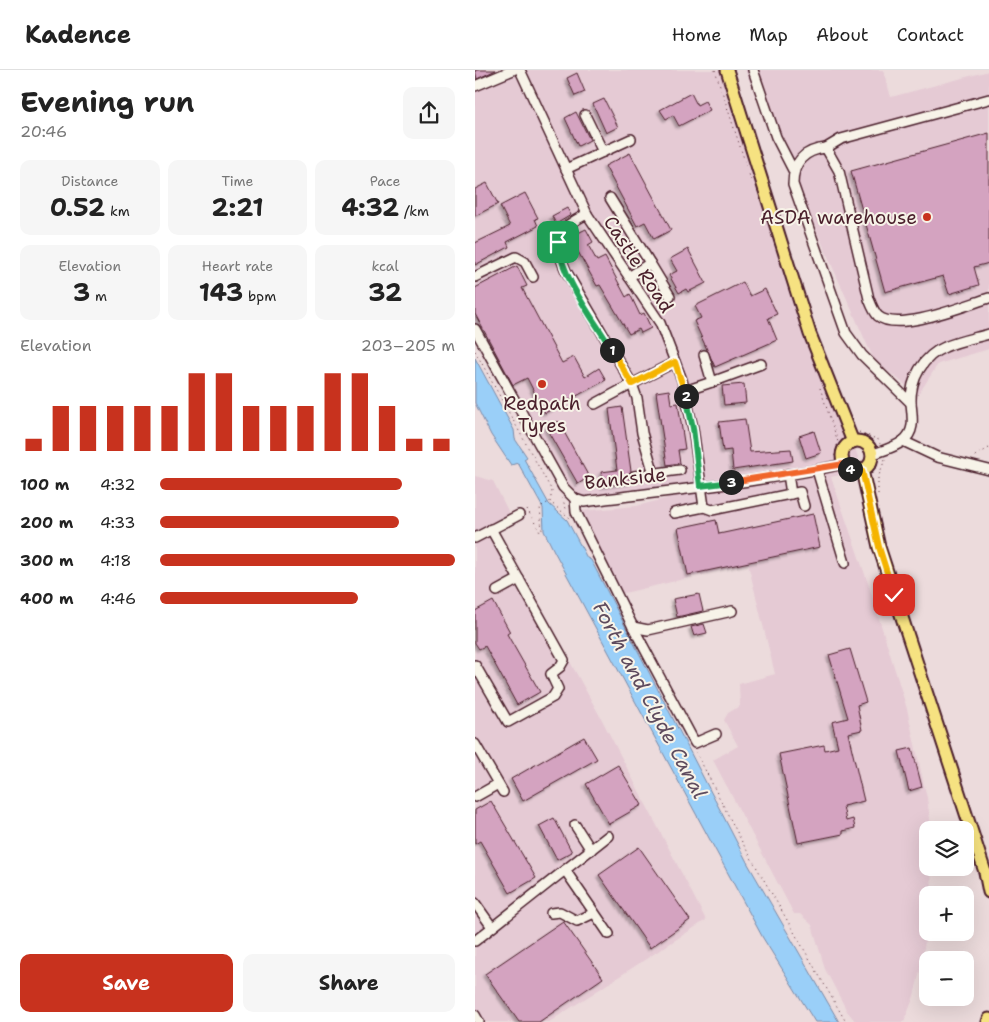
<!DOCTYPE html>
<meta charset="utf-8">
<style>
body{margin:0;font-family:"Shantell Sans",sans-serif;background:#f6f6f6;color:#222;height:100vh;display:flex;flex-direction:column;font-size:19px;white-space:nowrap}
*{box-sizing:border-box;margin:0}
p{font-size:16px;color:#767676}
.icon{flex:none;width:28px;height:28px;fill:none;stroke:currentColor;stroke-width:2;stroke-linecap:round;stroke-linejoin:round}
.map{position:relative;flex:1;overflow:hidden}
.details{display:flex;flex-direction:column;background:#fff;width:475px}
.details>*{flex:none}
.fabs{position:absolute;left:444px;top:751px;display:grid;gap:10px}
.fabs a{display:grid;place-items:center;width:55px;height:55px;border-radius:10px;background:#fff;box-shadow:0 5px 20px #0002;font-size:25px}
.pin{position:absolute;display:grid;place-items:center;width:42px;height:42px;color:#fff;margin:-21px;border-radius:10px;box-shadow:0 2px 8px #0006}
.km{position:absolute;width:25px;height:25px;margin:-12px;border-radius:50%;background:#222;color:#fff;font-size:14px;line-height:25px;text-align:center}
.round{display:grid;place-items:center;flex:none;width:52px;height:52px;border-radius:10px;background:#f6f6f6}
.head{display:flex;align-items:center;justify-content:space-between;height:85px;padding:0 20px}
h1{font-size:28px;font-weight:700;line-height:38px}
.metrics{display:grid;grid-template-columns:repeat(3,1fr);gap:8px;height:85px;padding:5px 20px}
.metrics div{display:grid;align-content:center;border-radius:10px;background:#f6f6f6;text-align:center}
.metrics b{font-size:25px;font-weight:700}
.metrics small{font-size:14px;font-weight:400}
.metrics p{font-size:14px}
.chart{height:140px;padding:10px 20px}
.chart p{display:flex;justify-content:space-between}
.chart svg{width:100%;height:90px;margin-top:5px;stroke:#c8321e;stroke-width:6}
.primary-button{display:flex;gap:10px;margin-top:auto;padding:10px 20px}
.primary-button a{flex:1;height:58px;border-radius:10px;background:#c8321e;color:#fff;font-size:20px;font-weight:700;line-height:58px;text-align:center}
.primary-button a+a{background:#f6f6f6;color:#222}
ul{padding:0 20px;list-style:none;font-size:16px}
li{display:grid;grid-template-columns:80px 60px 1fr;align-items:center;height:38px}
li i{height:12px;border-radius:6px;background:#c8321e}
header{display:flex;align-items:center;gap:30px;box-sizing:border-box;height:70px;padding:0 25px;background:#fff;border-bottom:1px solid #e0e0e0}
header strong{font-size:24px}
nav{display:flex;gap:28px;margin-inline-start:auto;font-size:18px}
main{display:flex;flex:1;min-height:0}
.map>svg:first-child{display:block}
.built{fill:#e5cad4}
.water{fill:#9acff8;stroke:#7a89a6}
.building{fill:#d4a3c0;stroke:#4a1f2b;filter:url(#shadow)}
.lines{fill:none;stroke-linecap:round;stroke-linejoin:round}
.minor-casing{stroke:#4a1f2b;stroke-width:12}
.major-casing{stroke:#4a1f2b;stroke-width:15}
.path{stroke:#4a1f2b;stroke-width:1;stroke-dasharray:1 4;stroke-linecap:butt}
.minor{stroke:#f7f3e8;stroke-width:9}
.major{stroke:#f6e281;stroke-width:11}
.split-1-casing{stroke:#fff;stroke-width:10}
.split-2-casing{stroke:#fff;stroke-width:10}
.split-3-casing{stroke:#fff;stroke-width:10}
.split-4-casing{stroke:#fff;stroke-width:10}
.split-5-casing{stroke:#fff;stroke-width:10}
.split-1{stroke:#22a559;stroke-width:6}
.split-2{stroke:#f5b400;stroke-width:6}
.split-3{stroke:#22a559;stroke-width:6}
.split-4{stroke:#f0652b;stroke-width:6}
.split-5{stroke:#f5b400;stroke-width:6}
.poi-dot{fill:#c8321e;stroke:#f7f3e8;stroke-width:2}
.labels{text-anchor:middle;stroke-width:4;stroke-linejoin:round;paint-order:stroke}
.poi-label{font-size:19px;fill:#4a1f2b;stroke:#f7f3e8;text-anchor:end}
.street-label{font-size:19px;fill:#4a1f2b;stroke:#f7f3e8}
.water-label{font-size:20px;font-style:italic;fill:#5e4b5e;stroke:#f7f3e8}
</style>
<header>
<strong>Kadence</strong>
<nav><a>Home</a><a>Map</a><a>About</a><a>Contact</a></nav>
</header>
<main>
<section class="details">
<div class="head"><div><h1>Evening run</h1><p>20:46</p></div><a class="round"><svg class="icon" aria-label="share" viewBox="0 0 24 24"><path d="M12 15V3M7 8l5-5 5 5M5 13v7h14v-7"/></svg></a></div>
<div class="metrics">
<div><p>Distance</p><b>0.52<small> km</small></b></div>
<div><p>Time</p><b>2:21</b></div>
<div><p>Pace</p><b>4:32<small> /km</small></b></div>
</div>
<div class="metrics">
<div><p>Elevation</p><b>3<small> m</small></b></div>
<div><p>Heart rate</p><b>143<small> bpm</small></b></div>
<div><p>kcal</p><b>32</b></div>
</div>
<div class="chart"><p><span>Elevation</span>203–205 m</p>
<svg viewBox="0 0 160 44" preserveAspectRatio="none"><path d="M5 44V38M15 44V22M25 44V22M35 44V22M45 44V22M55 44V22M65 44V6M75 44V6M85 44V22M95 44V22M105 44V22M115 44V6M125 44V6M135 44V22M145 44V38M155 44V38"/></svg>
</div>
<ul>
<li><b>100 m</b>4:32<i style="width:82%"></i></li>
<li><b>200 m</b>4:33<i style="width:81%"></i></li>
<li><b>300 m</b>4:18<i style="width:100%"></i></li>
<li><b>400 m</b>4:46<i style="width:67%"></i></li>
</ul>
<div class="primary-button"><a>Save</a><a>Share</a></div>
</section>
<div class="map">
<svg width="514" height="952" viewBox="0 0 514 952">
<defs>
<filter id="shadow"><feDropShadow dx="-2.5" dy="2.5" stdDeviation="1" flood-color="#0004"/></filter>
</defs>
<rect width="100%" height="100%" fill="#ecdbdc"/>
<filter id="ink" filterUnits="userSpaceOnUse"><feTurbulence type="fractalNoise" baseFrequency=".02" numOctaves="2"/><feDisplacementMap in="SourceGraphic" scale="10" xChannelSelector="R" yChannelSelector="G"/><feConvolveMatrix kernelMatrix="1 2 1 2 8 2 1 2 1" color-interpolation-filters="sRGB"/></filter>
<g filter="url(#ink)">
<!-- built -->
<g class="built">
<polygon points="0,0 252,0 335,264 378,372 387,400 356,407 394,516 432,639 452,728 456,756 456,760 452,760 452,798 456,798 457,825 452,825 452,860 446,896 439,926 429,952 381,952 372,941 350,899 337,855 325,844 319,844 238,690 263,676 249,650 253,643 265,636 264,614 300,604 273,494 145,524 107,441 162,436 193,428 192,421 100,429 0,259"/>
<polygon points="270,0 408,0 416,27 514,1 514,279 463,294 443,325 399,290"/>
<polygon points="0,406 18,411 37,449 21,458 126,648 231,850 74,952 4,952 0,945"/>
</g>
<!-- water -->
<polygon class="water" points="0,288 39,360 40,369 52,387 49,389 74,434 92,450 112,488 116,490 273,794 364,952 340,952 288,868 79,481 69,461 68,438 43,393 36,395 16,365 0,333"/>
<!-- building -->
<g class="building">
<polygon points="0,0 21,0 2,9"/>
<polygon points="102,3 110,22 100,26 92,8"/>
<polygon points="216,23 222,35 230,31 235,40 204,56 198,45 191,49 185,40"/>
<polygon points="129,29 143,57 131,63 118,34"/>
<polygon points="101,42 115,70 103,76 90,48"/>
<polygon points="514,63 514,193 499,197 504,215 474,224 468,206 410,222 376,101"/>
<polygon points="155,83 196,160 179,169 170,152 162,156 130,96"/>
<polygon points="12,113 23,134 0,146 0,119"/>
<polygon points="50,123 63,148 60,149 63,156 32,172 34,177 0,195 0,173 35,156 25,136"/>
<polygon points="92,138 96,145 81,154 77,146"/>
<polygon points="111,159 118,172 113,175 122,191 130,187 151,227 155,224 165,245 169,243 176,258 166,263 164,259 154,264 125,215 122,216 95,167"/>
<polygon points="213,179 231,213 213,222 211,219 204,223 194,205 202,201 195,189"/>
<polygon points="42,196 52,216 47,218 87,293 99,287 110,307 124,298 131,310 70,343 52,308 38,315 0,244 0,218"/>
<polygon points="268,212 275,226 290,219 302,244 293,248 302,270 240,297 219,251 226,248 220,236"/>
<polygon points="269,314 271,333 249,335 247,316"/>
<polygon points="194,320 196,334 203,333 210,379 203,380 205,393 192,395 181,322"/>
<polygon points="147,337 156,401 153,407 157,412 128,416 126,402 142,400 134,339"/>
<polygon points="270,349 275,382 316,379 318,391 258,400 256,380 248,381 244,352"/>
<polygon points="83,351 114,407 103,414 71,358"/>
<polygon points="339,361 346,383 331,388 324,366"/>
<polygon points="338,444 345,477 213,505 203,458 241,450 244,464"/>
<polygon points="224,524 228,541 202,547 198,529"/>
<polygon points="18,531 35,562 32,564 65,622 42,635 10,576 4,579 0,573 0,541"/>
<polygon points="229,554 232,563 219,566 216,557"/>
<polygon points="375,579 391,632 382,635 387,660 373,663 389,731 368,736 371,751 378,749 380,758 368,761 368,764 323,773 304,684 349,675 350,680 363,677 357,652 373,648 354,585"/>
<polygon points="109,667 122,689 48,731 36,709"/>
<polygon points="437,678 447,717 434,721 424,681"/>
<polygon points="143,695 167,735 134,754 111,714"/>
<polygon points="16,731 61,808 35,823 5,771 0,774 0,740"/>
<polygon points="79,748 97,782 82,790 64,756"/>
<polygon points="164,777 215,850 175,878 124,805"/>
<polygon points="88,851 128,908 64,952 44,952 10,904"/>
</g>
<g class="lines">
<defs>
<g id="minor">
<polyline points="45,0 112,144 185,253 207,310 218,358 229,437"/>
<polyline points="278,0 301,67 318,100"/>
<polyline points="0,16 38,0"/>
<polyline points="110,45 128,82"/>
<polyline points="351,78 366,69 514,29"/>
<polyline points="91,99 156,69"/>
<polyline points="135,128 175,193 154,207"/>
<path d="M112,144C80,160 77,168 91,201L157,314L200,292"/>
<polyline points="175,193 195,226"/>
<polyline points="0,207 41,187 50,192 58,207"/>
<path d="M0,259L88,417L100,429L109,432C195,420 284,413 369,394"/>
<polyline points="237,312 286,294"/>
<polyline points="210,321 237,312 229,285"/>
<path d="M436,333L387,285L371,263L318,114C318,93 328,80 351,78L364,101L394,229C396,234 399,242 403,246C423,263 491,235 514,228"/>
<polyline points="120,334 157,314 162,328 167,363 179,404"/>
<polyline points="428,371 462,387 514,400"/>
<path d="M396,385C406,381 419,378 428,371C441,361 437,346 436,333C435,309 448,286 470,277C483,271 500,268 514,264"/>
<polyline points="342,400 370,493"/>
<polyline points="313,404 316,424"/>
<polyline points="159,406 205,400"/>
<polyline points="100,429 101,442 158,557 173,560 257,541"/>
<polyline points="199,443 229,437 237,440 325,422 329,436"/>
<polyline points="0,468 44,445"/>
<polyline points="22,521 44,509"/>
<polyline points="158,557 220,673 241,664"/>
<polyline points="0,595 33,652 78,627 83,619 76,604 85,597 89,590 16,459"/>
<polyline points="0,674 28,722"/>
<polyline points="0,727 23,714"/>
<polyline points="100,755 116,780"/>
<polyline points="90,800 134,864"/>
<polyline points="0,833 17,857"/>
<polyline points="76,843 85,842 102,851 119,843"/>
<polyline points="0,871 133,766"/>
<polyline points="0,945 4,952"/>
</g>
<g id="major">
<polyline points="252,0 335,264 378,372"/>
<circle cx="382" cy="386" r="15"/>
<polyline points="387,400 404,477 510,802 514,822"/>
<polyline points="513,952 514,949"/>
</g>
</defs>
<!-- minor casing -->
<use href="#minor" class="minor-casing"/>
<!-- major casing -->
<use href="#major" class="major-casing"/>
<!-- path -->
<g class="path">
<polyline points="240,0 276,110"/>
<polyline points="0,281 77,421 75,432 95,448"/>
<polyline points="345,318 363,372 359,388"/>
<polyline points="384,362 404,370 405,374"/>
<polyline points="500,386 514,378"/>
<polyline points="365,405 379,412"/>
<polyline points="403,424 403,408 410,389"/>
<polyline points="87,428 92,441"/>
<polyline points="52,439 65,462 67,461 65,437 74,432"/>
<polyline points="221,682 267,772 371,952"/>
</g>
<!-- minor -->
<use href="#minor" class="minor"/>
<!-- major -->
<use href="#major" class="major"/>
</g>
</g>
<g class="lines" filter="url(#ink)">
<defs>
<path id="split-1" d="M83,172C86,208 119,249 137,280"/>
<polyline id="split-2" points="137,280 157,314 200,292 211,326"/>
<polyline id="split-3" points="211,326 218,358 225,416 256,412"/>
<polyline id="split-4" points="256,412 369,394 375,399"/>
<polyline id="split-5" points="375,399 387,400 404,477 419,525"/>
</defs>
<!-- split-1 casing -->
<use href="#split-1" class="split-1-casing"/>
<!-- split-2 casing -->
<use href="#split-2" class="split-2-casing"/>
<!-- split-3 casing -->
<use href="#split-3" class="split-3-casing"/>
<!-- split-4 casing -->
<use href="#split-4" class="split-4-casing"/>
<!-- split-5 casing -->
<use href="#split-5" class="split-5-casing"/>
<!-- split-1 -->
<use href="#split-1" class="split-1"/>
<!-- split-2 -->
<use href="#split-2" class="split-2"/>
<!-- split-3 -->
<use href="#split-3" class="split-3"/>
<!-- split-4 -->
<use href="#split-4" class="split-4"/>
<!-- split-5 -->
<use href="#split-5" class="split-5"/>
</g>
<!-- markers -->
<g class="poi-dot">
<circle cx="452" cy="147" r="5"/>
<circle cx="67" cy="314" r="5"/>
</g>
<g class="labels">
<!-- poi labels -->
<g class="poi-label">
<text x="442" y="154">ASDA warehouse</text>
<text x="67" y="340" text-anchor="middle">Redpath<tspan x="67" dy="22">Tyres</tspan></text>
</g>
<!-- street labels -->
<g class="street-label">
<text transform="translate(164 194) rotate(57)" y="7">Castle Road</text>
<text transform="translate(150 408) rotate(-6)" y="7">Bankside</text>
</g>
<!-- water labels -->
<g class="water-label">
<text transform="translate(175 630) rotate(62)" y="7">Forth and Clyde Canal</text>
</g>
</g>
</svg>
<div class="fabs">
<a><svg class="icon" aria-label="layers" viewBox="0 0 24 24"><path d="M12 4l9 5-9 5-9-5zM3 14l9 5 9-5"/></svg></a>
<a>+</a>
<a>−</a>
</div>
<div class="pin" style="left:83px;top:172px;background:#1e9e55"><svg class="icon" aria-label="arrive" viewBox="0 0 24 24"><path d="M6 21V4h12l-3 4 3 4H6"/></svg></div>
<div class="pin" style="left:419px;top:525px;background:#d93025"><svg class="icon" aria-label="check" viewBox="0 0 24 24"><path d="M5 12l5 5 9-10"/></svg></div>
<b class="km" style="left:137px;top:280px">1</b>
<b class="km" style="left:211px;top:326px">2</b>
<b class="km" style="left:256px;top:412px">3</b>
<b class="km" style="left:375px;top:399px">4</b>
</div>
</main>
